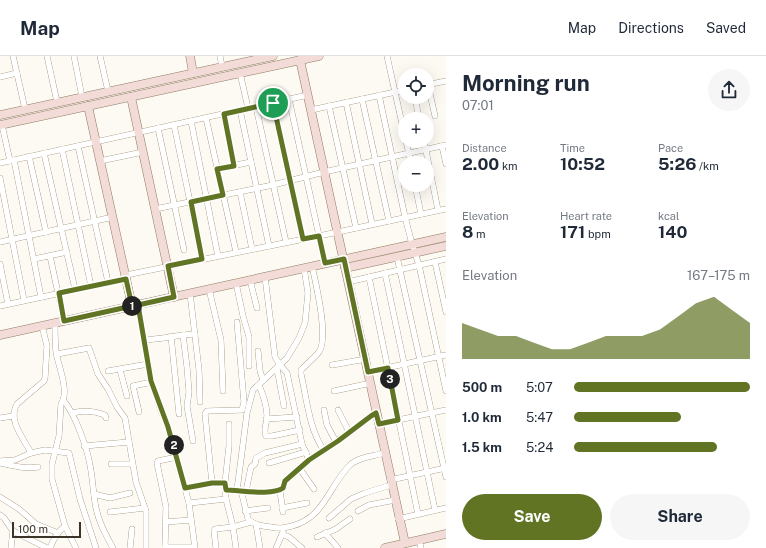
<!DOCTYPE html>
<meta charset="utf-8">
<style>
body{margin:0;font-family:"Public Sans",sans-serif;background:#f6f6f7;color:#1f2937;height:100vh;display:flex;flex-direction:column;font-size:15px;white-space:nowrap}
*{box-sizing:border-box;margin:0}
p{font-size:13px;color:#747a83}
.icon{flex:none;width:22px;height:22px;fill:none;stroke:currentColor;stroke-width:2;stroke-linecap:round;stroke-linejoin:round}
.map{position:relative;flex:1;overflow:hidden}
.panel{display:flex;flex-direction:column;background:#fff;width:320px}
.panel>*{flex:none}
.controls{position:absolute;left:398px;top:12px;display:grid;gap:8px}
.controls a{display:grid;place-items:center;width:36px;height:36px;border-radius:50%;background:#fff;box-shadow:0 4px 16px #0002;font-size:20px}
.scale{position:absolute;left:12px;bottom:10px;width:69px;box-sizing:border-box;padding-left:4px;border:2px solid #3c3428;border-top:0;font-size:11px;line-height:14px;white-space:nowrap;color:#3c3428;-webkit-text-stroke:3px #fff;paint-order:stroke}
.pin{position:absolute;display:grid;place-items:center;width:34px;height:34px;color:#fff;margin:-17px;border:2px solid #fff;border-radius:50%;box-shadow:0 1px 4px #0007}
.km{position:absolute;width:20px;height:20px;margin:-10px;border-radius:50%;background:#222;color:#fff;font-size:11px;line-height:20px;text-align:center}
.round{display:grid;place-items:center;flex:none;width:42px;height:42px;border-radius:21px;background:#f6f6f7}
.summary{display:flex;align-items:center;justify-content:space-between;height:68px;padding:0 16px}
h1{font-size:22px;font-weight:700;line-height:30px}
.stats{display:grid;grid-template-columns:repeat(3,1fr);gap:6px;height:68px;padding:4px 16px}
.stats div{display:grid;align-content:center}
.stats b{font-size:17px;font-weight:700}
.stats small{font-size:11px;font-weight:400}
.stats p{font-size:11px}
.chart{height:112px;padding:8px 16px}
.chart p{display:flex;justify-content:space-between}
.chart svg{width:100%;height:72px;margin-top:4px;fill:#607424;opacity:.7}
.cta{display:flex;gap:8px;margin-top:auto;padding:8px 16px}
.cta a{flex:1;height:46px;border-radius:24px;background:#607424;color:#fff;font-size:16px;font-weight:700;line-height:46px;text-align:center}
.cta a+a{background:#f6f6f7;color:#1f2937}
ul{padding:0 16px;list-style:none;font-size:13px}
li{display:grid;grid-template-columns:64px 48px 1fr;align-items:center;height:30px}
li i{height:10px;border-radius:5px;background:#607424}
header{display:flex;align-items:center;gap:24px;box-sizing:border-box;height:56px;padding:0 20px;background:#fff;border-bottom:1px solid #e0e1e3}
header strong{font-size:19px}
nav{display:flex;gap:22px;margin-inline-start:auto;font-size:14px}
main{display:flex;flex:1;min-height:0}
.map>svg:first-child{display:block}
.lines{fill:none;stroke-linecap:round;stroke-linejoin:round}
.street-casing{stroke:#8d7c5e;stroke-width:6}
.secondary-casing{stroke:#8d7c5e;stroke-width:9}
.street{stroke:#fff;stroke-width:5.5}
.secondary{stroke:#f3dcd8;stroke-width:8}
.route-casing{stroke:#fff;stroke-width:8}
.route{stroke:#607424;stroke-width:5}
</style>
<header>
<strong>Map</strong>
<nav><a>Map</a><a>Directions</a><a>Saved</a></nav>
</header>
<main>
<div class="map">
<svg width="446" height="492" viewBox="0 0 446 492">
<rect width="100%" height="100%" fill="#fdf9f3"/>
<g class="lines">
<defs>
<g id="street">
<polyline points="13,0 25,53"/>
<polyline points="47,0 57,46"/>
<polyline points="74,0 82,41"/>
<polyline points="100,0 108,35"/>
<polyline points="220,0 222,11"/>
<polyline points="387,0 405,81"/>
<polyline points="240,17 248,52"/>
<polyline points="0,21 17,17"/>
<polyline points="427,29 446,25"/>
<polyline points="428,29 435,60"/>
<polyline points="379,39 405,161 412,188 419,209 446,335"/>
<polyline points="415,41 419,63"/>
<polyline points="289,43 325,207"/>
<polyline points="362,43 389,165"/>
<polyline points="346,46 372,168"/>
<polyline points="273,47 303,183"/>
<polyline points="329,50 356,172"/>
<polyline points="256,51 286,186"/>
<polyline points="240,54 269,190"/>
<polyline points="311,54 405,34"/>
<polyline points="224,58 234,110"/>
<polyline points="206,62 236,196"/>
<polyline points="191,65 218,200"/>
<polyline points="2,69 10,105"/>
<polyline points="174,69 202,203"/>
<polyline points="158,72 184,194"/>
<polyline points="406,85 411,107"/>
<polyline points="424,85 438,154"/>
<polyline points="78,90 108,226"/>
<polyline points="442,90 446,108"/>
<polyline points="62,93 91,230"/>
<polyline points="44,97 75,233"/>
<polyline points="29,100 46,176"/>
<polyline points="14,104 41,241"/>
<polyline points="100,105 143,96"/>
<polyline points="0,107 308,39"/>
<polyline points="217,113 251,106"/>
<polyline points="0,122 24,244"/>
<polyline points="415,129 421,158"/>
<polyline points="240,136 252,193"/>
<polyline points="155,153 273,129 324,116 446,89"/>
<polyline points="0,186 113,161"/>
<polyline points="50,200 64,265"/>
<polyline points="397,201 446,421"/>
<polyline points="34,203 67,196"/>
<polyline points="435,206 446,256"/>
<polyline points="0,208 8,248"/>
<path d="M312,210C316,228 329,281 319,296C314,302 307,308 301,314V318C307,344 309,372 323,393"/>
<polyline points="385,217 435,454"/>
<polyline points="126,219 319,180 446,153"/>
<polyline points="265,221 275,301 280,309 287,317 302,388 309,404"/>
<polyline points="369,221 418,458"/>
<polyline points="250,224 257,252"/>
<polyline points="348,226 446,203"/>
<polyline points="236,227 243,260 249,281 249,310"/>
<polyline points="209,233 221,284 223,335"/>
<polyline points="190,237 199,314 200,346"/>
<polyline points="138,249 151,325 161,355 168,371 189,447 195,492"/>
<polyline points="0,250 126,223"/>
<path d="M55,267C55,276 55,286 56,296C58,309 70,336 61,348L59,380L52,408V423L65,470L76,492"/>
<polyline points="183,279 187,311 189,336 187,350 193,385"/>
<polyline points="171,280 179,358"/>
<path d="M143,284C161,283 178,279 195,278"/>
<polyline points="258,295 260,315 263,324"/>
<polyline points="57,298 89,292 98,318 108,333 117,351 125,362 136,426 146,455 146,492"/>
<polyline points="332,309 366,303"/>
<polyline points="277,313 284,350"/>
<polyline points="120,314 127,340"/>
<polyline points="108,315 148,308"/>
<polyline points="368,316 446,299"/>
<path d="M259,329C263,339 267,349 267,360C267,367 263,374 266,380H272L300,374"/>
<polyline points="334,335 371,327"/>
<path d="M63,344C75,357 87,392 90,409C93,423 93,438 96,452C99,467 106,479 113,492"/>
<polyline points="324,354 327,369 336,386"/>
<polyline points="338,354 349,376"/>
<polyline points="139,356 133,330 152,326"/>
<path d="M72,357C84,354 94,355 105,359L106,362"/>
<polyline points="0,362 13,360"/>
<polyline points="266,363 297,361"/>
<polyline points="229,368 229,390 225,427 226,443 233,471 236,492"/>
<polyline points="379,368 446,354"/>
<polyline points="84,390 129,386"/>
<path d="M31,397C24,383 7,364 17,348L44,325L45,322L47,290L42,270"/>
<polyline points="0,405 15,404 31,397 45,394 69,397 80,443 96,492"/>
<path d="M0,407C13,410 25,413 38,411"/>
<polyline points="269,407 306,396"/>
<polyline points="111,408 132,408"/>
<polyline points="300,413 314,433"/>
<polyline points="390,424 446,412"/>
<polyline points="212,427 205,358 207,355 242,354 244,346 237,266"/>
<polyline points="185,432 212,427 225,427"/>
<path d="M226,434C240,434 272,440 283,433L285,425L309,404L376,357"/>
<polyline points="237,434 247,357 253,334 287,302 299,282 305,267 308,237 304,212"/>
<path d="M241,434L248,463C254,469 263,470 271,471C279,473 284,472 292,470C325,461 328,431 350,409C358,401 374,400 384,397"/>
<polyline points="246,435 251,411 255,408 256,402 265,397 302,388"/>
<polyline points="280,435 283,456"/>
<polyline points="94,438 110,442 130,437"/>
<polyline points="0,441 19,453 36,468 58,477"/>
<polyline points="189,447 226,443"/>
<polyline points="282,452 307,447"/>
<polyline points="245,455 268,452"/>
<polyline points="358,455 369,449 395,444"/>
<polyline points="110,456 145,452"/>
<polyline points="0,459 4,462 13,475 47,492"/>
<polyline points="329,462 351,443 365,437 391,429"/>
<polyline points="398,463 446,452"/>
<polyline points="165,466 191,464"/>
<polyline points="256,468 260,492"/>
<polyline points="325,477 338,492"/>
<polyline points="282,478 289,481 302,492"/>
<polyline points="317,481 336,473 350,463"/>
<polyline points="419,484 421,492"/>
<polyline points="165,491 194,491"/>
<polyline points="11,492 13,475"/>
<path d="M50,492C53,484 57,476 65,470"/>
<polyline points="130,492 132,473"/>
<polyline points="165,492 166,451 157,407 158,405 177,401"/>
<polyline points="216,492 214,475 215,473 233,471 251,466"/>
<polyline points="276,492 283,476"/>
</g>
<g id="secondary">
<polyline points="190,0 193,17"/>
<polyline points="300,4 405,487"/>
<polyline points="131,41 174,241"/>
<polyline points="88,50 132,250"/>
<polyline points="0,59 273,0"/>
<polyline points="0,69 319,0"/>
<polyline points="345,212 446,190"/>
<polyline points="0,279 446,181"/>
<polyline points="385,492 446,478"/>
</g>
</defs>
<!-- street casing -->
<use href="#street" class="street-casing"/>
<!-- secondary casing -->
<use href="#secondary" class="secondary-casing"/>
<!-- street -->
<use href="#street" class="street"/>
<!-- secondary -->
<use href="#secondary" class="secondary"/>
</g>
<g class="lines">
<defs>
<path id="route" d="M273,47L224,58L234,110L217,113L223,139L191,146L202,203L168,210L174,241L138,249L132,250L64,265L59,237L126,223L132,250L138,249L151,325L168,371L185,432L212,427H225L226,434C240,434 272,440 283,432L285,425L309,404L338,385L371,360L376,357L379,368L398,364L388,312L368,316L344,203L325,207L319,180L303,183L273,47"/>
</defs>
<!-- route casing -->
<use href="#route" class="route-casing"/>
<!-- route -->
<use href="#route" class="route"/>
</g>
</svg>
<div class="controls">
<a><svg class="icon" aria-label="locate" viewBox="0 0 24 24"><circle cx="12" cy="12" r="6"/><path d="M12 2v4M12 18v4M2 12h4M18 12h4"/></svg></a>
<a>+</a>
<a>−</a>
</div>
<div class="scale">100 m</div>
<div class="pin" style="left:273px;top:47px;background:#1e9e55"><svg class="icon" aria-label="arrive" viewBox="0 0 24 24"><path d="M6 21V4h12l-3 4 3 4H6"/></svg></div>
<b class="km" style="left:132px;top:250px">1</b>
<b class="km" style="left:174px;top:389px">2</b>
<b class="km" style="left:390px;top:323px">3</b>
</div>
<section class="panel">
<div class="summary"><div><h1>Morning run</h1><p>07:01</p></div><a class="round"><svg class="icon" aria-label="share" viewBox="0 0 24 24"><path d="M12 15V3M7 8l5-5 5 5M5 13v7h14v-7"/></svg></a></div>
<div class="stats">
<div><p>Distance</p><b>2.00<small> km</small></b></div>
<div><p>Time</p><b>10:52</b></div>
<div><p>Pace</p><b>5:26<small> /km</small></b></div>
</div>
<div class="stats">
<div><p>Elevation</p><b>8<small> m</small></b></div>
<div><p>Heart rate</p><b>171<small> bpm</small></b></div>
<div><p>kcal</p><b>140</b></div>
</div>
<div class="chart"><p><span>Elevation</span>167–175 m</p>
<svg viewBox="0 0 160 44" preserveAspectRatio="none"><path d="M0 44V22L10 26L20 30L30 30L40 34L50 38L60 38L70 34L80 30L90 30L100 30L110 26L120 18L130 10L140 6L150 14L160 22V44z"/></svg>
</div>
<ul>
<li><b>500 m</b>5:07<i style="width:100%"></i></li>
<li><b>1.0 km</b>5:47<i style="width:61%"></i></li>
<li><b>1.5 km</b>5:24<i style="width:81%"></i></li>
</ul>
<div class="cta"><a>Save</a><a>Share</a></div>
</section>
</main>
